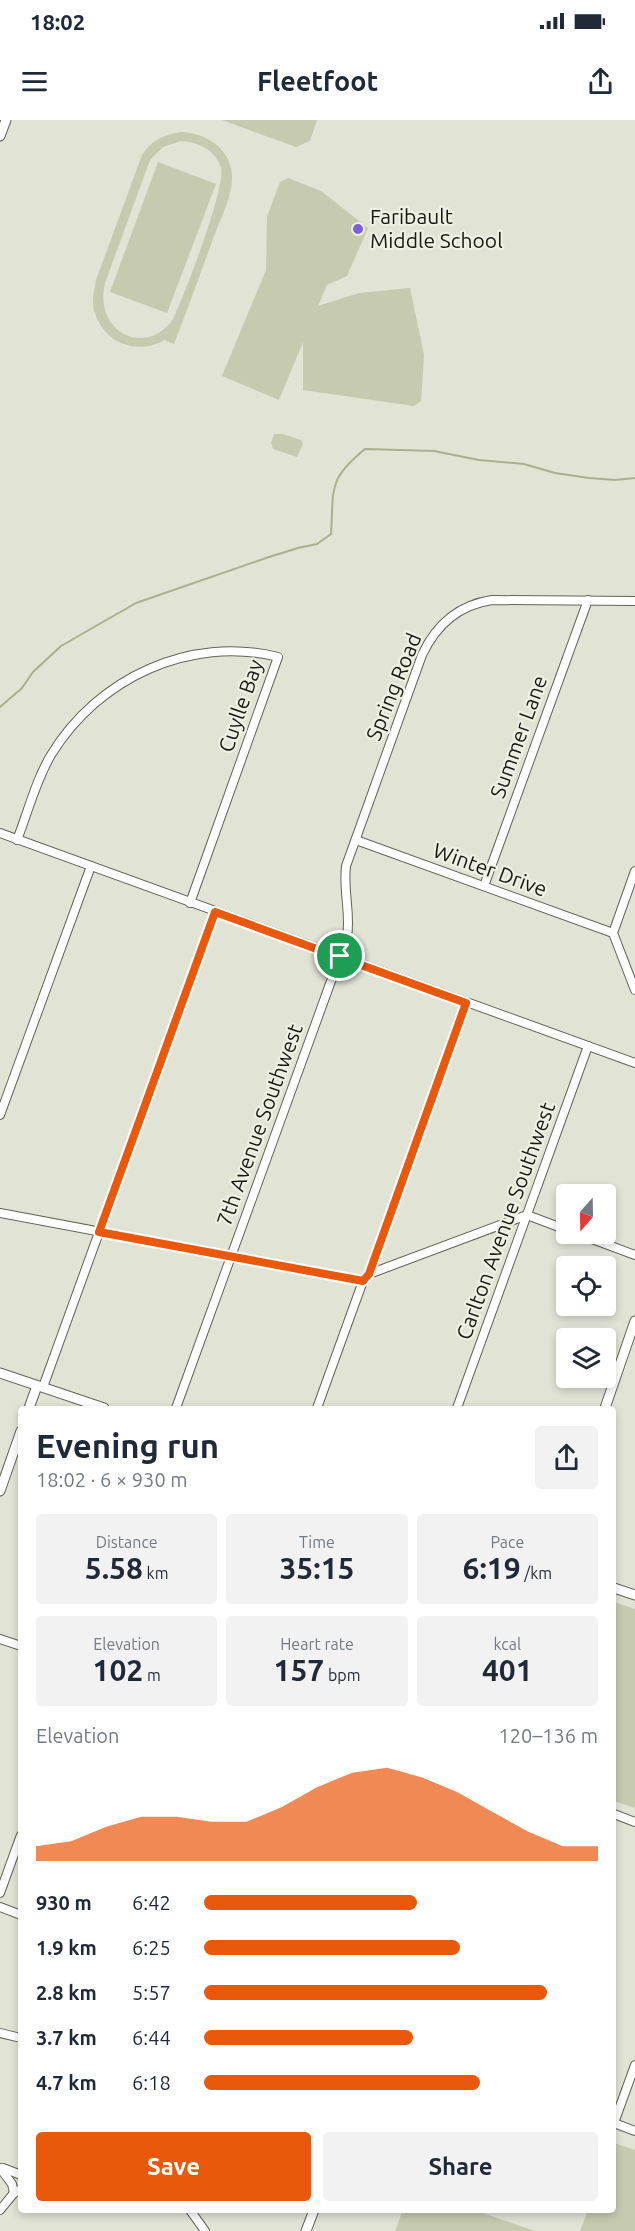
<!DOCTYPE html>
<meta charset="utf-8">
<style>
body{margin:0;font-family:Ubuntu,sans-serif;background:#f2f2f3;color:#1f2937;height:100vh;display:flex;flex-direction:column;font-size:22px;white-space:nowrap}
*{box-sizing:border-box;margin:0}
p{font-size:20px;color:#747a83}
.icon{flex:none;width:33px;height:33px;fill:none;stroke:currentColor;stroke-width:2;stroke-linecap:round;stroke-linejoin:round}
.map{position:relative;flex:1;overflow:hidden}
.sheet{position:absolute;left:18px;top:1286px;width:598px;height:807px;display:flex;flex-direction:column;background:#fff;border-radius:6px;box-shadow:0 3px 9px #0003}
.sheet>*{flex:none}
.needle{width:39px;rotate:200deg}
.controls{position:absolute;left:556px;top:1064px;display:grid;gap:12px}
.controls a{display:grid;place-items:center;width:60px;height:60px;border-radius:6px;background:#fff;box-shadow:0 3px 9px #0003;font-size:30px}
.pin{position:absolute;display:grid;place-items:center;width:51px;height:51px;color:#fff;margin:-26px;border:3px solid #fff;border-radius:50%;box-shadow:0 2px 6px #0007}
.round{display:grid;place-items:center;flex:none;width:63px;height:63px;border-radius:6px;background:#f2f2f3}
.headline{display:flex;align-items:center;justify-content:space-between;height:102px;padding:0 18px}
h1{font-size:33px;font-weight:700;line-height:45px}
.stats{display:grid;grid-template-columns:repeat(3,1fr);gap:9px;height:102px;padding:6px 18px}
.stats div{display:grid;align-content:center;border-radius:6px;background:#f2f2f3;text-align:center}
.stats b{font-size:30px;font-weight:700}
.stats small{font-size:16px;font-weight:400}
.stats p{font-size:16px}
.chart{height:168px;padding:12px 18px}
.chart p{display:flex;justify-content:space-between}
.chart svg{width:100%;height:108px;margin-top:6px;fill:#ea580c;opacity:.7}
.primary-button{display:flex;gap:12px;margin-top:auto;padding:12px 18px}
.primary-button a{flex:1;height:69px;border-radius:6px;background:#ea580c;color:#fff;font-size:24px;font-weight:700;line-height:69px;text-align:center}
.primary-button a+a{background:#f2f2f3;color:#1f2937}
ul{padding:0 18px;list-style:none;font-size:20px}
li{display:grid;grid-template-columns:96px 72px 1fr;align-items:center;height:45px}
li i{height:15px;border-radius:8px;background:#ea580c}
.status{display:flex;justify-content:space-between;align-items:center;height:42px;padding:0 30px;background:#fff;direction:ltr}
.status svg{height:16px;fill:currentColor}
header{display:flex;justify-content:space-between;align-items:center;height:78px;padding:0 18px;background:#fff;font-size:27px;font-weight:700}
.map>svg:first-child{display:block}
.green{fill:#c6caaf;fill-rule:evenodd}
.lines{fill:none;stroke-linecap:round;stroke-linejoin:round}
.stream{stroke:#abb08c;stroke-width:2}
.minor-casing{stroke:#626457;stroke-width:10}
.tertiary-casing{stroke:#626457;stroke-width:11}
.minor{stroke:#fff;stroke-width:8}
.tertiary{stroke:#fff;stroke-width:9}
.route-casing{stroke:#fff;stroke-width:12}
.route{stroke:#ea580c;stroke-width:8}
.poi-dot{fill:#7b60da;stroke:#eef1e2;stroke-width:2}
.labels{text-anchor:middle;stroke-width:4.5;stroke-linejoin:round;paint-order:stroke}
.poi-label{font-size:21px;fill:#181914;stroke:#eef1e2;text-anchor:start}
.street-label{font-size:21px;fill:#181914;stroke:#eef1e2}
</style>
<div class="status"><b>18:02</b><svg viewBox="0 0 49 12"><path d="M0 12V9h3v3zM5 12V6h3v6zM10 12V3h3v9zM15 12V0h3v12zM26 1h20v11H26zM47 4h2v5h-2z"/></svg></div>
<header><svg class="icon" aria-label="menu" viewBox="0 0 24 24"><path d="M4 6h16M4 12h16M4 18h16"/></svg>Fleetfoot<svg class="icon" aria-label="share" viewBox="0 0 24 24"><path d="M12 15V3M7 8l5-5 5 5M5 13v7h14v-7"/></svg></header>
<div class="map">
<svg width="635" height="2111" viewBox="0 0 635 2111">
<rect width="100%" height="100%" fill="#e1e3d5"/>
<!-- green -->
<g class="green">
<polygon points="222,0 317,0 310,21 296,27"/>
<path d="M181,12C206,13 230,28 232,55C233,75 221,97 214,116C201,152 188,188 174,224L166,221V219C140,236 104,224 95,193C91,182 94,171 96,160L142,35C152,20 163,15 181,12ZM181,21C198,22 216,30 221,48C226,68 184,176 173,199C147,238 93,213 105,163L150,40L163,27Z"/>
<polygon points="158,42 216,64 167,193 110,172"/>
<polygon points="288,58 321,71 368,108 347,156 327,165 318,186 359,173 410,168 424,235 421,281 414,286 303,270 303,222 279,280 222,256 266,150 267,97 280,62"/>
<polygon points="274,314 282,314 301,320 303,324 297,337 273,329 271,323"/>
<polygon points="614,1482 635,1489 635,1688 614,1681"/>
<polygon points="614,2023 635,2030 635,2111 580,2111 588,2090 614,2090"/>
<polygon points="403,2090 474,2090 535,2111 395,2111"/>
</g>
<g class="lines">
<!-- stream -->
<path class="stream" d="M0,587L22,568L33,552L61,526L136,483L269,437L298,428L317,424L331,414C334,369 327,360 365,329L434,331L479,340L524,344L555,353L589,358L615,360L635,358"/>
<defs>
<g id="minor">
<polyline points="0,713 635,943"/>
<path d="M17,720C28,692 36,660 51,635C98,558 190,515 278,537L190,783"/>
<polyline points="356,720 613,813"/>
<polyline points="635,751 613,813 635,870"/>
<polyline points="484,766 588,480"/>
<polyline points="0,995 91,746"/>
<polyline points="0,1093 363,1161"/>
<polyline points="576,1113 635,1135"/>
<polyline points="369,1154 527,1095 567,1110"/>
<polyline points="43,1267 215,792"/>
<path d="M176,1288L347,817C351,793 343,772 346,746L422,535C436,505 458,485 492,480L635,481"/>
<polyline points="317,1288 363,1161 369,1154 466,883"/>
<polyline points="457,1288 588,926"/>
<polyline points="0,1519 21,1526"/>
<polyline points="614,1694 635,1702"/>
<polyline points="0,1773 21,1715"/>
<polyline points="0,1787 21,1795"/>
<polyline points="0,1913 21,1918"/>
<polyline points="614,2003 635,1945"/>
<polyline points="614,2003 635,2011"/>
<polyline points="0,2048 12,2064 14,2073"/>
<polyline points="3,2048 21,2055"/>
<polyline points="0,2090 14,2073 21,2069"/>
<polyline points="190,2090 205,2111"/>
</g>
<g id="tertiary">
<polyline points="0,16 6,0"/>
<polyline points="0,1253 104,1288"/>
<polyline points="29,1288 37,1266"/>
<polyline points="605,1288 635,1201"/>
<polyline points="0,1371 21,1311"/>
<polyline points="614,1468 635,1475"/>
<polyline points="306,2111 314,2090"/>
</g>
</defs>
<!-- minor casing -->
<use href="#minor" class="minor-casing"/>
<!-- tertiary casing -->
<use href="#tertiary" class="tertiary-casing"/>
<!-- minor -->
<use href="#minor" class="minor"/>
<!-- tertiary -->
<use href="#tertiary" class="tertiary"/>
</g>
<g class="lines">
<defs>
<polygon id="route" points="215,792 466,883 369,1154 363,1161 99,1112"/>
</defs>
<!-- route casing -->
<use href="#route" class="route-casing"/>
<!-- route -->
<use href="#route" class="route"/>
</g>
<!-- markers -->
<circle class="poi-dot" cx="358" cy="109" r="6"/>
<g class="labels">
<!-- poi labels -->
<g class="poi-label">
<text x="370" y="104">Faribault<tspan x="370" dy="24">Middle School</tspan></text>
</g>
<!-- street labels -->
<g class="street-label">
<text transform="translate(394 567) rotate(-68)" y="7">Spring Road</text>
<text transform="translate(241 586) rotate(-71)" y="7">Cuylle Bay</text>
<text transform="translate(519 617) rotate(-70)" y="7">Summer Lane</text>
<text transform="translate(490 750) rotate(20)" y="7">Winter Drive</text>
<text transform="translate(260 1005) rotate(-70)" y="7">7th Avenue Southwest</text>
<text transform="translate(506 1101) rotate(-70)" y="7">Carlton Avenue Southwest</text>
</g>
</g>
</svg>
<div class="controls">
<a><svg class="needle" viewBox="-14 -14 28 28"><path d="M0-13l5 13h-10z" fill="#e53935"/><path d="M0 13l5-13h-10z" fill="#747a83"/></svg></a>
<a><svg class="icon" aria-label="locate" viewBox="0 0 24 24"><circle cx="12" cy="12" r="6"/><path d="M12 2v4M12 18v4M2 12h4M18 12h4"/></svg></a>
<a><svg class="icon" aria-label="layers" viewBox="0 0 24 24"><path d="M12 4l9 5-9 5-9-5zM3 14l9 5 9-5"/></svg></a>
</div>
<div class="pin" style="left:340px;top:836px;background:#1e9e55"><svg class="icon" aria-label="arrive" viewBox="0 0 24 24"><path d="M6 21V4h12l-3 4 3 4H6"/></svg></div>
<section class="sheet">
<div class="headline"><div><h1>Evening run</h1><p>18:02 · 6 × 930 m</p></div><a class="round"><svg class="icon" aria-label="share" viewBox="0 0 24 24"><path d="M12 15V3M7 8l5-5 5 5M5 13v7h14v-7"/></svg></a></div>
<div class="stats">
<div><p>Distance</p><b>5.58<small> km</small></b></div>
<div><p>Time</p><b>35:15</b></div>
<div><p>Pace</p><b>6:19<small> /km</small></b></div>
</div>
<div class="stats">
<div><p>Elevation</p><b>102<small> m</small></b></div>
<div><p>Heart rate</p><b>157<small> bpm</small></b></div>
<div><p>kcal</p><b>401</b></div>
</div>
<div class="chart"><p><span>Elevation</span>120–136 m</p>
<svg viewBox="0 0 160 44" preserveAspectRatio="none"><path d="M0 44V38L10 36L20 30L30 26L40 26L50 28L60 28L70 22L80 14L90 8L100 6L110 10L120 16L130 24L140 32L150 38L160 38V44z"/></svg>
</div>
<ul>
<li><b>930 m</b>6:42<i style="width:54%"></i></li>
<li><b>1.9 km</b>6:25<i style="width:65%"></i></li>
<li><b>2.8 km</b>5:57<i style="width:87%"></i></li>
<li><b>3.7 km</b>6:44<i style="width:53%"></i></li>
<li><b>4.7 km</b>6:18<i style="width:70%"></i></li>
</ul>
<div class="primary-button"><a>Save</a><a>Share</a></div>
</section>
</div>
